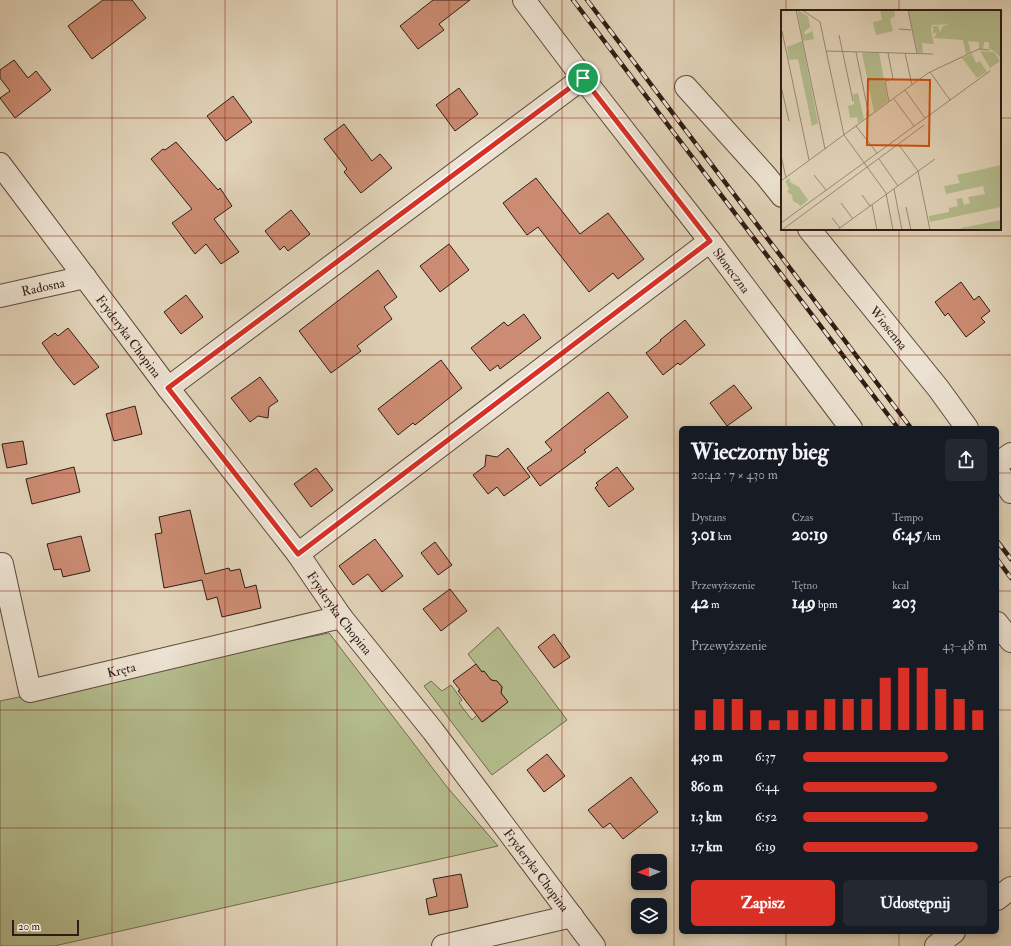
<!DOCTYPE html>
<html lang="pl">
<meta charset="utf-8">
<style>
body{margin:0;font-family:"IM FELL Double Pica",serif;background:#242831;color:#f1f3f6;height:100vh;display:flex;flex-direction:column;font-size:15px;white-space:nowrap}
*{box-sizing:border-box;margin:0}
p{font-size:13px;color:#9ea1a6}
.icon{flex:none;width:22px;height:22px;fill:none;stroke:currentColor;stroke-width:2;stroke-linecap:round;stroke-linejoin:round}
.map{position:relative;flex:1;overflow:hidden}
.side{position:absolute;left:679px;top:426px;width:320px;height:508px;display:flex;flex-direction:column;background:#171b24;border-radius:6px;box-shadow:0 2px 6px #0003}
.side>*{flex:none}
.needle{width:26px;rotate:269deg}
.buttons{position:absolute;left:631px;top:854px;display:grid;gap:8px}
.buttons a{display:grid;place-items:center;width:36px;height:36px;border-radius:6px;background:#171b24;box-shadow:0 2px 6px #0003;font-size:20px}
.scale{position:absolute;left:12px;bottom:10px;width:67px;box-sizing:border-box;padding-left:4px;border:2px solid #301c14;border-top:0;font-size:11px;line-height:14px;white-space:nowrap;color:#301c14;-webkit-text-stroke:3px #ece2d1;paint-order:stroke}
.pin{position:absolute;display:grid;place-items:center;width:34px;height:34px;color:#fff;margin:-17px;border:2px solid #fff;border-radius:50%;box-shadow:0 1px 4px #0007}
.round{display:grid;place-items:center;flex:none;width:42px;height:42px;border-radius:6px;background:#242831}
.headline{display:flex;align-items:center;justify-content:space-between;height:68px;padding:0 12px}
h1{font-size:22px;font-weight:800;line-height:30px}
.stats{display:grid;grid-template-columns:repeat(3,1fr);gap:6px;height:68px;padding:4px 12px}
.stats div{display:grid;align-content:center}
.stats b{font-size:17px;font-weight:800}
.stats small{font-size:11px;font-weight:400}
.stats p{font-size:11px}
.chart{height:112px;padding:8px 12px}
.chart p{display:flex;justify-content:space-between}
.chart svg{width:100%;height:72px;margin-top:4px;stroke:#d93025;stroke-width:6}
.primary-button{display:flex;gap:8px;margin-top:auto;padding:8px 12px}
.primary-button a{flex:1;height:46px;border-radius:6px;background:#d93025;color:#fff;font-size:16px;font-weight:800;line-height:46px;text-align:center}
.primary-button a+a{background:#242831;color:#f1f3f6}
ul{padding:0 12px;list-style:none;font-size:13px}
li{display:grid;grid-template-columns:64px 48px 1fr;align-items:center;height:30px}
li i{height:10px;border-radius:5px;background:#d93025}
.map>svg:first-child{display:block}
.green{fill:#b4bc8d;stroke:#726c50}
.building{fill:#cc8c73;stroke:#301c14}
.lines{fill:none;stroke-linecap:round;stroke-linejoin:round}
.street-casing{stroke:#5c4a3d;stroke-width:24}
.street{stroke:#ece2d1;stroke-width:22}
.rail-casing{stroke:#301c14;stroke-width:4.5}
.rail{stroke:#ece2d1;stroke-width:3;stroke-dasharray:9;stroke-linecap:butt}
.route-casing{stroke:#fff;stroke-width:8}
.route{stroke:#d93025;stroke-width:5}
.grid{fill:none;stroke:#8f2418;stroke-width:1;stroke-opacity:0.55}
.labels{text-anchor:middle;stroke-width:3;stroke-linejoin:round;paint-order:stroke}
.street-label{font-size:13px;fill:#301c14;stroke:#ece2d1}
.inset-road{fill:none;stroke:#9a8a76;stroke-width:1}
.view{fill:#cc500d;fill-opacity:0.15;stroke:#cc500d;stroke-width:2}
.inset-edge{fill:none;stroke:#301c14;stroke-width:2}
</style>
<div class="map">
<svg width="1011" height="946" viewBox="0 0 1011 946">
<rect width="100%" height="100%" fill="#e1d3b8"/>
<filter id="stains"><feTurbulence type="fractalNoise" baseFrequency=".005" numOctaves="4"/><feColorMatrix values="0 0 0 0 .2 0 0 0 0 .09 0 0 0 0 .02 0 0 0 .5 -.17"/></filter>
<radialGradient id="worn" r=".72"><stop offset=".6" stop-color="#630" stop-opacity="0"/><stop offset="1" stop-color="#630" stop-opacity=".3"/></radialGradient>
<!-- green -->
<g class="green">
<polygon points="498,627 567,720 492,775 424,686 431,681 442,691 451,685 462,700 459,703 472,720 477,715 483,722 508,702 501,693 502,687 497,681 491,680 484,671 482,672 468,654"/>
<polygon points="329,633 447,787 498,846 54,946 0,946 0,701"/>
</g>
<!-- building -->
<g class="building">
<polygon points="103,0 132,0 146,18 92,59 68,26"/>
<polygon points="433,0 470,0 439,24 444,30 418,49 400,26"/>
<polygon points="14,60 28,78 36,71 51,90 15,118 0,98 10,91 0,78 0,70"/>
<polygon points="459,88 478,114 455,131 436,105"/>
<polygon points="233,96 252,122 226,141 207,116"/>
<polygon points="344,124 372,161 380,154 392,168 361,193 344,172 347,169 324,139"/>
<polygon points="176,142 218,190 220,188 232,206 214,219 239,252 221,264 206,244 195,254 172,223 192,209 151,159 163,149 165,150"/>
<polygon points="536,178 580,234 608,213 644,259 618,279 613,273 589,292 538,227 527,235 503,203"/>
<polygon points="291,210 310,234 288,251 284,246 280,250 265,231"/>
<polygon points="449,244 469,270 440,292 420,266"/>
<polygon points="378,270 397,297 384,307 392,319 357,346 361,351 331,373 299,331"/>
<polygon points="961,282 974,300 979,296 990,311 981,318 985,322 966,337 948,313 945,316 935,302"/>
<polygon points="186,295 203,317 181,334 164,312"/>
<polygon points="524,314 541,338 500,369 498,365 490,371 471,348 504,322 508,326"/>
<polygon points="685,320 705,345 680,365 678,363 663,375 646,353 661,341 660,340"/>
<polygon points="68,328 99,367 74,385 56,363 42,343 55,333 58,336"/>
<polygon points="441,360 462,388 415,425 413,423 398,435 378,409"/>
<polygon points="260,377 278,401 269,407 268,418 258,416 250,422 231,398"/>
<polygon points="734,385 752,408 727,426 710,403"/>
<polygon points="608,392 628,417 584,450 586,452 540,486 527,468 552,450 545,442"/>
<polygon points="135,406 142,434 114,441 106,414"/>
<polygon points="23,441 27,464 7,468 2,444"/>
<polygon points="508,448 530,477 504,496 497,487 488,494 473,475 485,466 486,455 497,457"/>
<polygon points="74,467 80,492 32,504 26,479"/>
<polygon points="617,467 634,489 609,507 595,488 598,485 596,483"/>
<polygon points="316,468 333,490 311,507 294,484"/>
<polygon points="190,510 205,574 229,568 230,571 240,569 245,588 256,585 261,608 222,617 217,597 207,600 202,580 164,588 155,534 162,533 159,517"/>
<polygon points="81,536 90,571 63,577 61,569 54,570 47,544"/>
<polygon points="375,539 403,576 382,592 368,574 353,585 339,566"/>
<polygon points="435,542 452,565 438,575 421,553"/>
<polygon points="450,589 467,611 441,631 423,609"/>
<polygon points="554,634 570,657 554,668 538,647"/>
<polygon points="476,664 482,672 484,671 491,680 497,681 502,687 501,693 508,702 482,722 458,691 460,690 453,681"/>
<polygon points="547,754 565,776 544,792 527,770"/>
<polygon points="631,777 658,812 623,839 610,823 603,828 588,810"/>
<polygon points="461,874 468,907 429,915 426,899 437,896 433,879"/>
</g>
<g class="lines">
<defs>
<g id="street">
<path id="s1" d="M524,0L583,78L710,241L851,428"/>
<polyline points="686,87 766,176 782,196"/>
<path id="s2" d="M0,164L168,388L298,554L341,617L433,731L594,946"/>
<path id="s3" d="M809,229L938,388L967,428"/>
<path id="s4" d="M0,296L85,277"/>
<polyline points="168,388 583,78"/>
<polyline points="997,464 1011,454"/>
<polyline points="997,470 1011,492"/>
<polyline points="298,554 710,241"/>
<path id="s5" d="M0,565L2,564L30,691L341,617"/>
<polyline points="997,623 1011,641"/>
<polyline points="997,899 1011,888"/>
<polyline points="443,946 572,916"/>
<polyline points="936,946 954,932"/>
</g>
</defs>
<!-- street casing -->
<use href="#street" class="street-casing"/>
<!-- street -->
<use href="#street" class="street"/>
<defs>
<g id="rail">
<polyline points="573,0 898,428"/>
<polyline points="587,0 911,428"/>
<polyline points="997,541 1011,559"/>
<polyline points="997,559 1011,578"/>
</g>
</defs>
<!-- rail casing -->
<use href="#rail" class="rail-casing"/>
<!-- rail -->
<use href="#rail" class="rail"/>
</g>
<g class="lines">
<defs>
<polygon id="route" points="583,78 710,241 298,554 168,388"/>
</defs>
<!-- route casing -->
<use href="#route" class="route-casing"/>
<!-- route -->
<use href="#route" class="route"/>
</g>
<!-- grid -->
<path class="grid" d="M112,0V946M225,0V946M337,0V946M449,0V946M562,0V946M674,0V946M786,0V11M899,0V11M0,118H782M1000,118H1011M786,229V428M899,229V428M0,236H1011M0,355H1011M0,473H681M997,473H1011M0,591H681M997,591H1011M0,710H681M997,710H1011M0,828H681M997,828H1011M786,932V946M899,932V946"/>
<g class="labels">
<!-- street labels -->
<g class="street-label">
<text dy="5" stroke="none"><textPath href="#s1" startOffset="341">Słoneczna</textPath></text>
<text dy="5" stroke="none"><textPath href="#s4" startOffset="44">Radosna</textPath></text>
<text dy="5" stroke="none"><textPath href="#s3" startOffset="127">Wiosenna</textPath></text>
<text dy="5" stroke="none"><textPath href="#s2" startOffset="215">Fryderyka Chopina</textPath></text>
<text dy="5" stroke="none"><textPath href="#s2" startOffset="563">Fryderyka Chopina</textPath></text>
<text dy="5" stroke="none"><textPath href="#s5" startOffset="226">Kręta</textPath></text>
<text dy="5" stroke="none"><textPath href="#s2" startOffset="887">Fryderyka Chopina</textPath></text>
</g>
</g>
<!-- overview -->
<g transform="translate(781 10)">
<rect width="220" height="220" fill="#e1d3b8"/>
<path d="M16,0L27,6L29,17L23,22L24,25L31,21L28,6L33,29L22,31ZM99,0H113L114,6L109,9L112,21L95,25L92,12L101,10ZM127,0H220V48L213,41L208,39V32H203L202,39H198V32L187,31L190,42L185,44L182,30L153,28L156,22L152,24V16H157L159,22L162,16L168,14L151,15L150,20L153,34L141,33L142,43H137ZM21,31L37,113L31,116L17,49L8,50L6,37ZM199,41L213,42L219,51L209,58ZM81,43H98L107,91L93,102ZM191,44L195,53L199,51L206,62L196,68L181,48ZM77,83L83,109L77,113L76,107L69,108L67,96L73,94L72,84ZM220,155V197L149,212L148,206L168,202V198L177,196L175,189L181,188L183,195L189,193L187,187L204,184L202,176L165,184L163,176L179,173L176,165ZM9,168V172L18,177L27,190L20,196L12,191L11,185L6,182L8,179L4,171ZM220,210V220H180V218Z" fill="#b4bc8d"/>
<path class="inset-road" d="M15,0L44,139M21,0L39,12L63,125L105,183L112,220M127,0L136,43M118,19L130,20M1,21L28,150M58,25L72,91M45,41L152,44M75,42L88,106M107,43L112,69L104,71L108,92M124,43L131,75M149,62L169,90M0,76L8,111M124,80L144,108M113,89L133,116M75,116L96,143M118,135L137,161L149,220M0,145L5,168M98,149L117,176M33,165L45,180M0,171L147,63L198,39L208,40M113,179L121,220M81,185L89,196M60,193L72,209M91,195L96,220M125,197L130,220M51,208L59,218M0,213L209,61M1,220L143,115M56,220L154,149"/>
<path class="view" d="M87,69L149,70L148,136L86,135Z"/>
<rect width="220" height="220" class="inset-edge"/>
</g>
<rect width="100%" height="100%" filter="url(#stains)"/>
<rect width="100%" height="100%" fill="url(#worn)"/>
</svg>
<div class="buttons">
<a><svg class="needle" viewBox="-14 -14 28 28"><path d="M0-13l5 13h-10z" fill="#e53935"/><path d="M0 13l5-13h-10z" fill="#9ea1a6"/></svg></a>
<a><svg class="icon" aria-label="layers" viewBox="0 0 24 24"><path d="M12 4l9 5-9 5-9-5zM3 14l9 5 9-5"/></svg></a>
</div>
<div class="scale">20 m</div>
<div class="pin" style="left:583px;top:78px;background:#1e9e55"><svg class="icon" aria-label="arrive" viewBox="0 0 24 24"><path d="M6 21V4h12l-3 4 3 4H6"/></svg></div>
<section class="side">
<div class="headline"><div><h1>Wieczorny bieg</h1><p>20:42 · 7 × 430 m</p></div><a class="round"><svg class="icon" aria-label="share" viewBox="0 0 24 24"><path d="M12 15V3M7 8l5-5 5 5M5 13v7h14v-7"/></svg></a></div>
<div class="stats">
<div><p>Dystans</p><b>3.01<small> km</small></b></div>
<div><p>Czas</p><b>20:19</b></div>
<div><p>Tempo</p><b>6:45<small> /km</small></b></div>
</div>
<div class="stats">
<div><p>Przewyższenie</p><b>42<small> m</small></b></div>
<div><p>Tętno</p><b>149<small> bpm</small></b></div>
<div><p>kcal</p><b>203</b></div>
</div>
<div class="chart"><p><span>Przewyższenie</span>43–48 m</p>
<svg viewBox="0 0 160 44" preserveAspectRatio="none"><path d="M5 44V32M15 44V25M25 44V25M35 44V32M45 44V38M55 44V32M65 44V32M75 44V25M85 44V25M95 44V25M105 44V12M115 44V6M125 44V6M135 44V19M145 44V25M155 44V32"/></svg>
</div>
<ul>
<li><b>430 m</b>6:37<i style="width:79%"></i></li>
<li><b>860 m</b>6:44<i style="width:73%"></i></li>
<li><b>1.3 km</b>6:52<i style="width:68%"></i></li>
<li><b>1.7 km</b>6:19<i style="width:95%"></i></li>
</ul>
<div class="primary-button"><a>Zapisz</a><a>Udostępnij</a></div>
</section>
</div>
